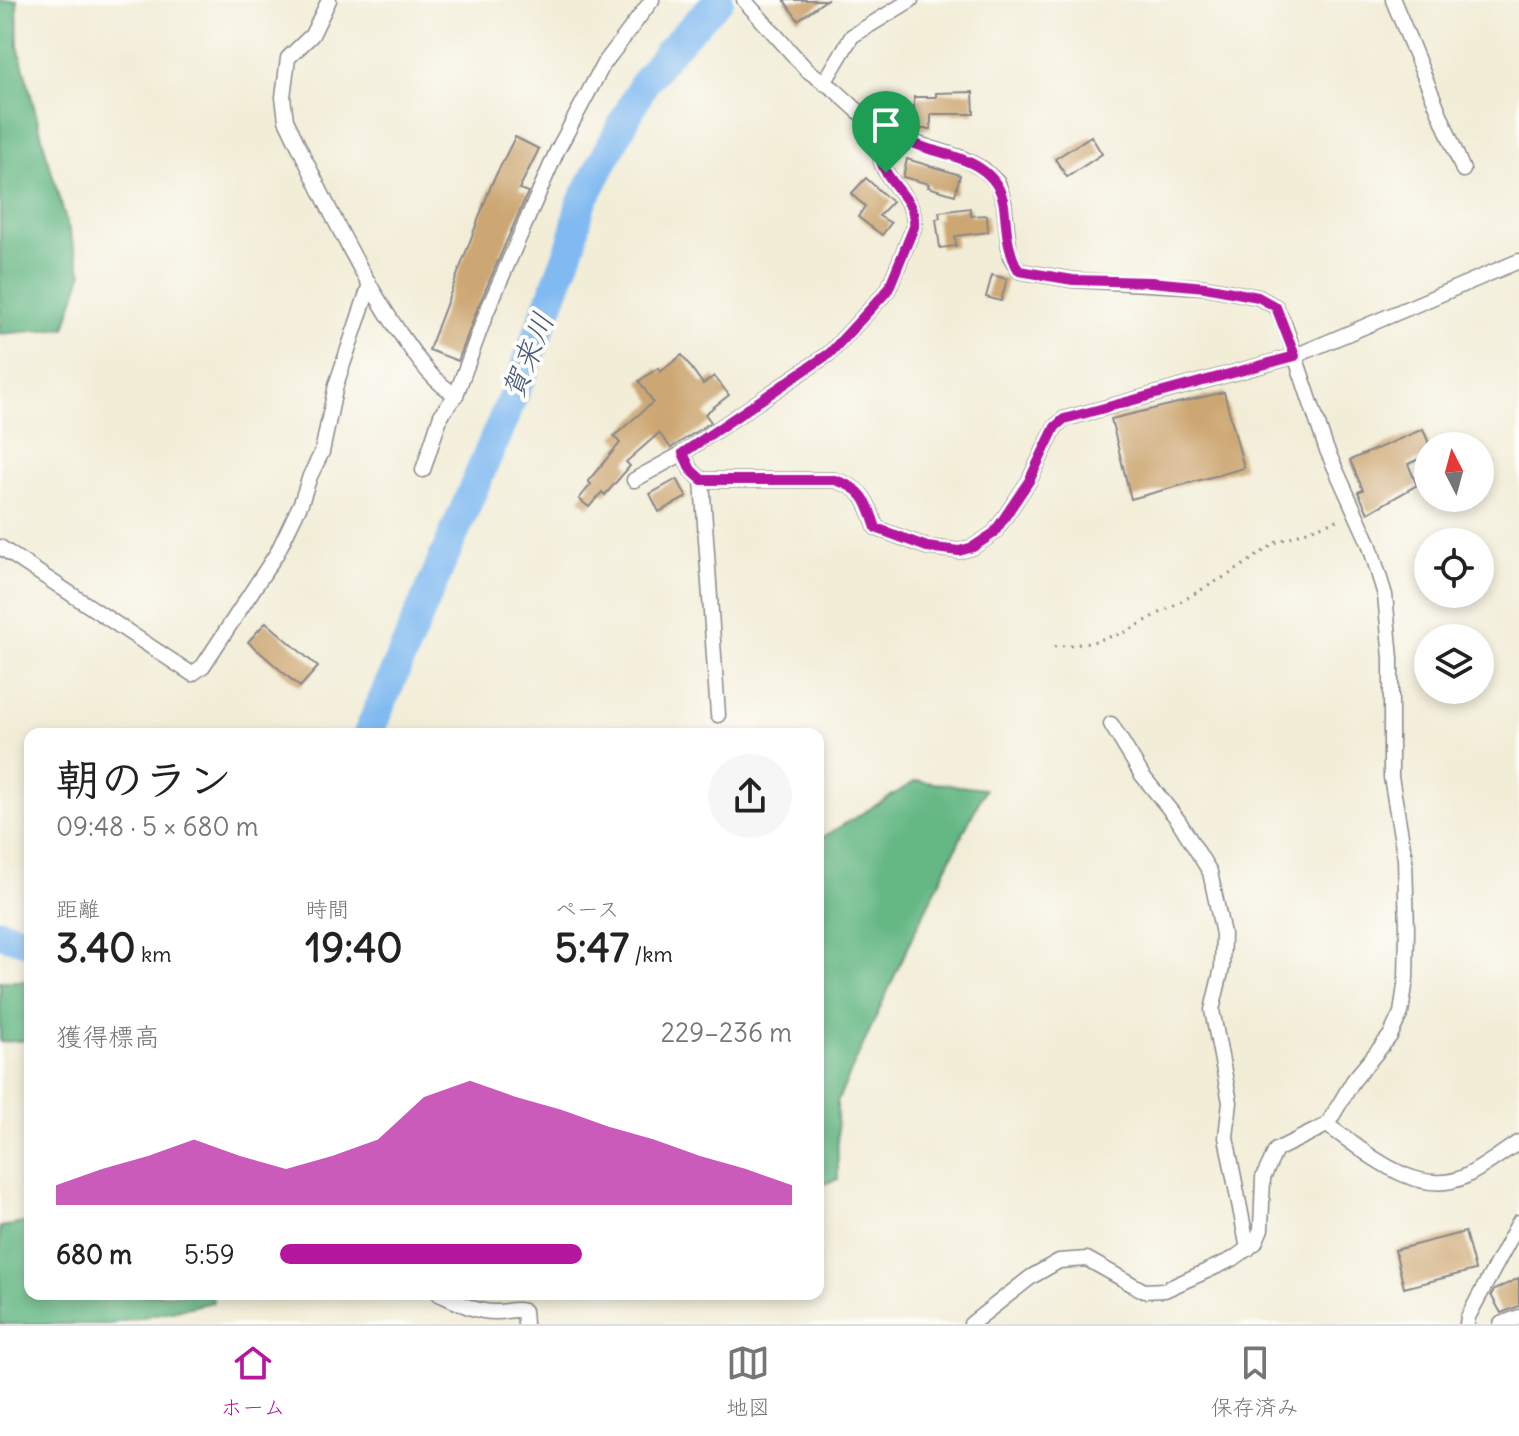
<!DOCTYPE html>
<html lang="ja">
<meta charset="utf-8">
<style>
body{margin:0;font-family:Delius,"Klee One",sans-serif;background:#f6f6f6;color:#222;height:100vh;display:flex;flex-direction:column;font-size:30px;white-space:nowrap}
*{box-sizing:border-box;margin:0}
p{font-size:26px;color:#767676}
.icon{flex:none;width:44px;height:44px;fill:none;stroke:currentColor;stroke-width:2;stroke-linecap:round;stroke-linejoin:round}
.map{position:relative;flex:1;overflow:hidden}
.panel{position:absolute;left:24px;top:728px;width:800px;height:572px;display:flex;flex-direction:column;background:#fff;border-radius:16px;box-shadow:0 4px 12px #0003}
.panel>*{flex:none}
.needle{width:52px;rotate:354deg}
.buttons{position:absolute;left:1414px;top:432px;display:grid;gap:16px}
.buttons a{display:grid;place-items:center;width:80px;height:80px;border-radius:50%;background:#fff;box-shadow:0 4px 12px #0003;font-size:40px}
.pin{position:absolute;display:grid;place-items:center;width:68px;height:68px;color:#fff;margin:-82px -34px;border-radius:50% 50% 50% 0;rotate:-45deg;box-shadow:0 0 8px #0007}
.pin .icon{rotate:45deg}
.round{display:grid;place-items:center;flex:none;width:84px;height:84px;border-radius:42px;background:#f6f6f6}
.summary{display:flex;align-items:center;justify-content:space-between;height:136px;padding:0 32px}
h1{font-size:44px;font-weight:800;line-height:60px}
.stats{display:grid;grid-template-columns:repeat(3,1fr);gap:12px;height:136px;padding:8px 32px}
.stats div{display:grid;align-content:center}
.stats b{font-size:40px;font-weight:800}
.stats small{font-size:22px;font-weight:400}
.stats p{font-size:22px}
.chart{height:224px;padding:16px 32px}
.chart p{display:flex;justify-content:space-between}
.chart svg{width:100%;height:144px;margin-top:8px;fill:#b5179e;opacity:.7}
ul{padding:0 32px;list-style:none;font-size:26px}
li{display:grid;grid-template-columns:128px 96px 1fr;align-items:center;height:60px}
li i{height:20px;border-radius:10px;background:#b5179e}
.tabs{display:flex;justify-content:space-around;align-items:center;height:112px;border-top:2px solid #e0e0e0;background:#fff;font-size:22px;color:#767676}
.tabs a{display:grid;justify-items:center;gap:4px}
.tabs .active{color:#b5179e}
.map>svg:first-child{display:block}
.forest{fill:#65b784;stroke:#446c60;stroke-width:2}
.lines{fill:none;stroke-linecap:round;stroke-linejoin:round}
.river{stroke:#80baf1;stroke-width:30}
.building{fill:#cda773}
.minor-casing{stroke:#8a8889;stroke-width:17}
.path{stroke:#8a8889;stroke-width:3;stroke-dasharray:2 6;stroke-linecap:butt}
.minor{stroke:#fff;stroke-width:14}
.route-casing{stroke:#fff;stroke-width:16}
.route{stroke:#b5179e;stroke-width:10}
.labels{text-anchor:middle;stroke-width:8;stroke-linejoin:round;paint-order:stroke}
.water-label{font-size:30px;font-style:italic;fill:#43577b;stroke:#fdfcf7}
</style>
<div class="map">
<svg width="1519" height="1324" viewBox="0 0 1519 1324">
<rect width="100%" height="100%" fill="#fdfcf7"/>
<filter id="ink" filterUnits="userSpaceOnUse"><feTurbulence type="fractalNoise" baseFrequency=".0125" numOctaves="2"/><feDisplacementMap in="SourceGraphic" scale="16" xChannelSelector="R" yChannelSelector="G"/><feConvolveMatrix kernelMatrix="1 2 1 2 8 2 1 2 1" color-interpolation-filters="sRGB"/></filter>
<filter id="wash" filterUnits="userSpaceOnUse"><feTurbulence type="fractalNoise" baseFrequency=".006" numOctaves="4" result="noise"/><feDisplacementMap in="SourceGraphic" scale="32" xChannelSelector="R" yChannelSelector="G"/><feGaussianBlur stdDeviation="1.8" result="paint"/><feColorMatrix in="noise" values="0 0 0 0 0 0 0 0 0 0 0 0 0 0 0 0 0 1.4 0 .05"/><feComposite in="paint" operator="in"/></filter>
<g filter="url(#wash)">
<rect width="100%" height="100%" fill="#f2edd7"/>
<!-- forest -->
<g class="forest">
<polygon points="0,0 17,0 18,46 48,160 82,274 65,328 0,334"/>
<polygon points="916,781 985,789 915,931 837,1102 838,1179 818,1186 818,840"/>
<polygon points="0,981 30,981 30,1040 0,1042"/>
<polygon points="30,1222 30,1294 212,1294 213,1302 110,1324 0,1324 0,1227"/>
</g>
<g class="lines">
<!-- river -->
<g class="river">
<polyline points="368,734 525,368 572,243 580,206 644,83 669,51 719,0"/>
<polyline points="0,933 30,942"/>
</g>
</g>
<g id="blocks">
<!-- building -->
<g class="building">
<polygon points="784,0 826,0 798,20"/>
<polygon points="973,92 974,114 931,114 931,129 914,129 914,97 936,97 936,93"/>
<polygon points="1091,136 1102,154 1067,177 1055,159"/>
<polygon points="515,137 539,149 519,189 528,192 478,307 458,361 429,350 492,183"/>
<polygon points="907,159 960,175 955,195 928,187 929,184 903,177"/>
<polygon points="866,178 892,202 879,216 891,223 882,235 858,217 865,206 851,194"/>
<polygon points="970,208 971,216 987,215 988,232 955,236 956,246 940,248 936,219 940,218 939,212"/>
<polygon points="992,275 1007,279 1001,301 986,297"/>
<polygon points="682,355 703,384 714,376 729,395 705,414 711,422 671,448 659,433 626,462 630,466 605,495 602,492 589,507 579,499 591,484 588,481 620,443 614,436 653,402 639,381 658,368 660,372"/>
<polygon points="1224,392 1244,468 1131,499 1111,419"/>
<polygon points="1423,429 1428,441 1428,455 1408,464 1417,485 1368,513 1358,492 1363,490 1350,460"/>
<polygon points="677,479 687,497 659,512 650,494"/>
<polygon points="266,622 318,667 300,687 248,642"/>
<polygon points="1465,1232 1475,1270 1404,1288 1395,1250"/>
<polygon points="1519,1278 1519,1306 1501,1313 1491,1295 1494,1290"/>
</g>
</g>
</g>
<g filter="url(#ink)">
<use href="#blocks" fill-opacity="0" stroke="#8a8889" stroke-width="2"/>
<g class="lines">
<defs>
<g id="minor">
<path d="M329,0L312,35L288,58L283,97L286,120C321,192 354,265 399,332C416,356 430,380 456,395"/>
<polyline points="744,0 807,70 835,90 881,132 962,158 983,169 998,183 1004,203 1010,256 1019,271 1073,280 1205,287 1258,297 1276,307 1284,323 1326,448 1369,543 1385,595 1391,658 1391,777 1405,859 1407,930 1406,979 1401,1013 1390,1036 1353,1081 1327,1125 1276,1150 1263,1178 1261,1229 1255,1243 1233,1259 1165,1290 1144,1291 1087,1259 1059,1261 1031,1277 971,1324"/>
<polyline points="1393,0 1463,170"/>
<polyline points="824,83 852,36 911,0"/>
<polyline points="683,453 691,470 702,480 718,715"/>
<polyline points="423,470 441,415 456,395 487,311 557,151 603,65 652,0"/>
<path d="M634,480L683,453L830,353L888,290L914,227C917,200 891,188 882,164C879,153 880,143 881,132"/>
<path d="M702,480H835C864,489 867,501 876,528L927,547L959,551L973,547L994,533L1029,481L1055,427L1064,419L1295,356L1519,261"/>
<polyline points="0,547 192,674 203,666 277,553 301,503 310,476 322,452 336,385 369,287"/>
<polyline points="1111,724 1142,775 1178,820 1210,872 1223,934 1222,968 1212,1010 1230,1102 1226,1137 1248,1249"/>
<path d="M1327,1125C1365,1151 1417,1200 1466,1176C1484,1167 1502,1153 1519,1142"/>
<path d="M439,1294C457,1302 477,1313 497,1312C508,1312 513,1308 524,1311L525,1324"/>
<polyline points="1467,1324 1468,1317 1519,1222"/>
<polyline points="1501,1324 1519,1317"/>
</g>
</defs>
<!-- minor casing -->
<use href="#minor" class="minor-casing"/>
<!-- path -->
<polyline class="path" points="1054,647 1089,643 1126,632 1233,572 1277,542 1340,519"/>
<!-- minor -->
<use href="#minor" class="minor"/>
</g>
</g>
<g class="lines" filter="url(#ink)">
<defs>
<path id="route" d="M881,132C897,136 913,144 929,149C961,158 998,166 1004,205C1007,229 1006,249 1019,271L1073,280L1151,282L1205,287L1258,297L1276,307L1295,356L1064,419L1055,427L1029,481L994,533L973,547L959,551L927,547L876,528C867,501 864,489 835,480H702L691,470L683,453L830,353L888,290L914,227C917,200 891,188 882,164C879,153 880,143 881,132Z"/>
</defs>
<!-- route casing -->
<use href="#route" class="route-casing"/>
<!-- route -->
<use href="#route" class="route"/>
</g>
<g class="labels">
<!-- water labels -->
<g class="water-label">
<text transform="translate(528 356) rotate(-68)" y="10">賀来川</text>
</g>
</g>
</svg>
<div class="buttons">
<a><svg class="needle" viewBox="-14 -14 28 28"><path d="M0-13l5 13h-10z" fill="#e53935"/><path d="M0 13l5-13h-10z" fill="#767676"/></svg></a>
<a><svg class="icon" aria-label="locate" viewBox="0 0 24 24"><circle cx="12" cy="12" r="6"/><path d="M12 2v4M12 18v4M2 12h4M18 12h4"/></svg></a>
<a><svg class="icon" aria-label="layers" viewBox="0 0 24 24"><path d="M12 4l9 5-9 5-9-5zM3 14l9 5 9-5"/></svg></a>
</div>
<div class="pin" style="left:886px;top:173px;background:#1e9e55"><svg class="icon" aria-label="arrive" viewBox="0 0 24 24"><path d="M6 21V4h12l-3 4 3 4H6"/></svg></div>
<section class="panel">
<div class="summary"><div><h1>朝のラン</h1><p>09:48 · 5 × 680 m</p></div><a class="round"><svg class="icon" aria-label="share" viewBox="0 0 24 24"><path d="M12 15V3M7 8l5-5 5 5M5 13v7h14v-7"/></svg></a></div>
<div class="stats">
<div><p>距離</p><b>3.40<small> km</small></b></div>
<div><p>時間</p><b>19:40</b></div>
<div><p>ペース</p><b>5:47<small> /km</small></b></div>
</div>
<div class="chart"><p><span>獲得標高</span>229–236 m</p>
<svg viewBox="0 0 160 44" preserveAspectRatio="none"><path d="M0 44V38L10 33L20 29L30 24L40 29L50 33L60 29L70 24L80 11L90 6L100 11L110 15L120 20L130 24L140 29L150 33L160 38V44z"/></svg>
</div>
<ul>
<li><b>680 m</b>5:59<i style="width:59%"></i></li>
</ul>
</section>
</div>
<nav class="tabs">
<a class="active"><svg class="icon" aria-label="home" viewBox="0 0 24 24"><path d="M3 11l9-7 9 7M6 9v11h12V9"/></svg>ホーム</a>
<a><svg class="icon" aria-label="map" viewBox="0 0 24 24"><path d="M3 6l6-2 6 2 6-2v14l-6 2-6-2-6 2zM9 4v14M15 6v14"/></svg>地図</a>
<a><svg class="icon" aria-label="saved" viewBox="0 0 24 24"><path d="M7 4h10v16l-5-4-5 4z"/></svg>保存済み</a>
</nav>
